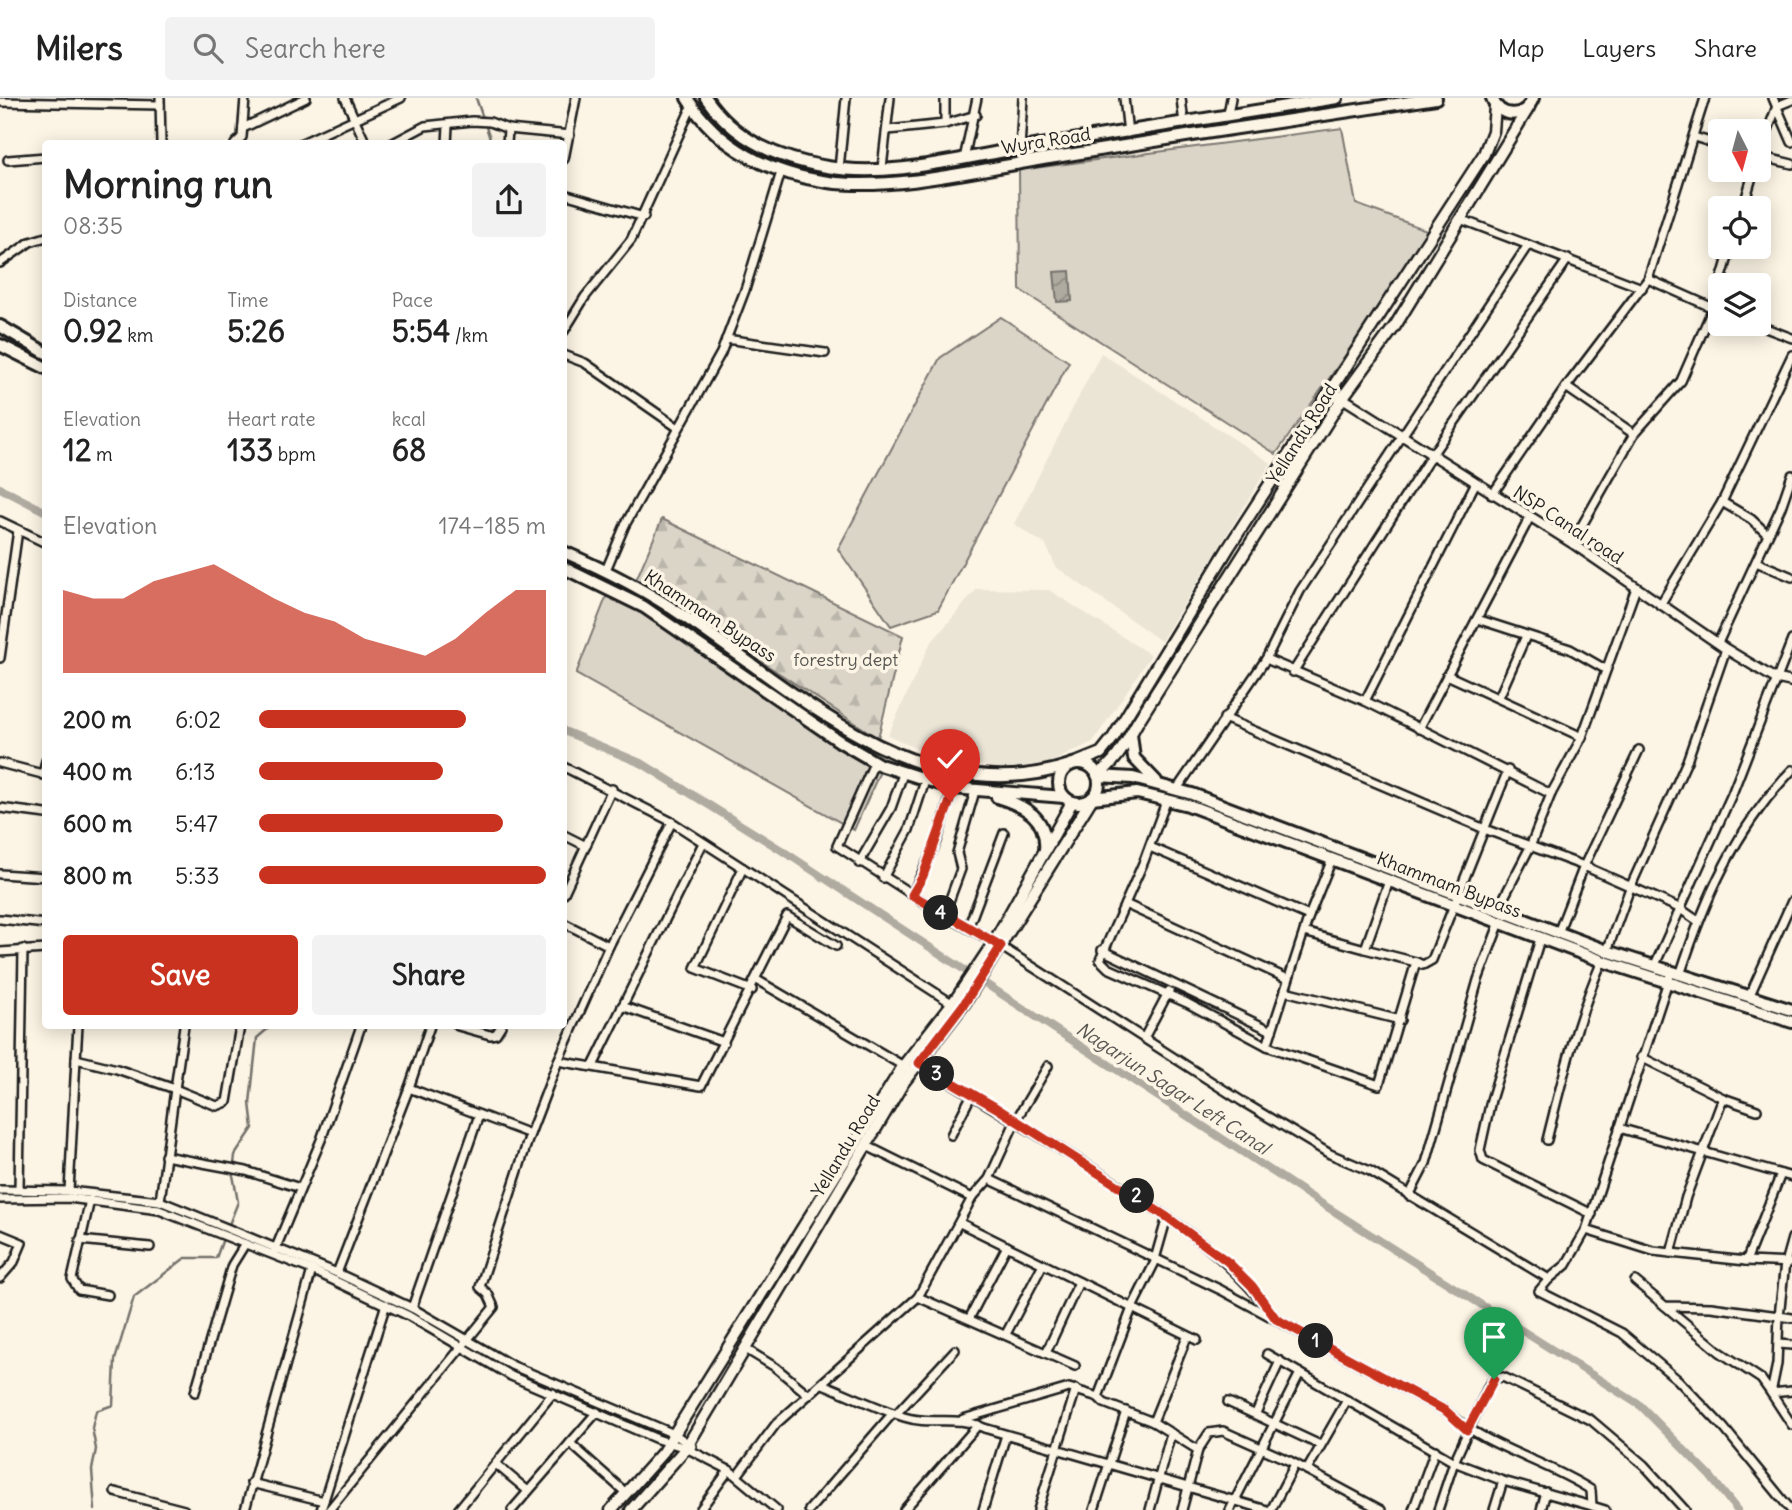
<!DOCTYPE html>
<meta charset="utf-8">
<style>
body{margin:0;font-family:Delius,sans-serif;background:#f2f2f2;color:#222;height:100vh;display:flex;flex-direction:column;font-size:26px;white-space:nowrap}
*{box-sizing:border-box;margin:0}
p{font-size:23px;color:#767676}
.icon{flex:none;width:38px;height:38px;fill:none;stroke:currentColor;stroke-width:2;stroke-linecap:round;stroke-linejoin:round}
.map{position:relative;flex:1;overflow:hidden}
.panel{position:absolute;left:42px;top:42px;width:525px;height:889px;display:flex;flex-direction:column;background:#fff;border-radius:7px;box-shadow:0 4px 18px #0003}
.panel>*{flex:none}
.needle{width:46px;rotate:174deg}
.fabs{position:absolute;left:1708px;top:21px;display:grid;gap:14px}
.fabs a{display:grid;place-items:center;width:63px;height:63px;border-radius:7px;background:#fff;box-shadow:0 4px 18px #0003;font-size:35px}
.pin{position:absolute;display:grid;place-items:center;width:60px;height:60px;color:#fff;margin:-72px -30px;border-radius:50% 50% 50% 0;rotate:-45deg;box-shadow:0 0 7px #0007}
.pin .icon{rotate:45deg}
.km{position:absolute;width:35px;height:35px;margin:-18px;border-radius:50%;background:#222;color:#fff;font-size:19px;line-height:35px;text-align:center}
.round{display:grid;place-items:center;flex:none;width:74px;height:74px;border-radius:7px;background:#f2f2f2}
.summary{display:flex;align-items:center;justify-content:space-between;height:119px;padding:0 21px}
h1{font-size:38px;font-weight:800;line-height:52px}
.metrics{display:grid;grid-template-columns:repeat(3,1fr);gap:10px;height:119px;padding:7px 21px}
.metrics div{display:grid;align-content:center}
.metrics b{font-size:30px;font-weight:800}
.metrics small{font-size:19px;font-weight:400}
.metrics p{font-size:19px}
.chart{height:196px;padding:14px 21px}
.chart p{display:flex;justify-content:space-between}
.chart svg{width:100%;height:126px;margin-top:7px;fill:#c8321e;opacity:.7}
.cta{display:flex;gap:14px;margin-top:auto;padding:14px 21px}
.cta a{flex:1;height:80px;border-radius:7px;background:#c8321e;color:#fff;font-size:28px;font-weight:800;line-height:80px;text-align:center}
.cta a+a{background:#f2f2f2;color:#222}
ul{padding:0 21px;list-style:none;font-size:23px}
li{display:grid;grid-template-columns:112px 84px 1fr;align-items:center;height:52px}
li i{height:18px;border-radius:9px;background:#c8321e}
header{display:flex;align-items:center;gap:42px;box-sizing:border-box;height:98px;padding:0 35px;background:#fff;border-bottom:2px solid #e0e0e0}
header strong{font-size:33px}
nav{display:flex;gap:38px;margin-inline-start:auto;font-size:24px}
.search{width:490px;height:63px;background:#f2f2f2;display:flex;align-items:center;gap:18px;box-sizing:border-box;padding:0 24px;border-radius:7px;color:#767676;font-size:26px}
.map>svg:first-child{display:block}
.built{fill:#ebe5d6}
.green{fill:#dbd5c8;stroke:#7c7872;stroke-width:2}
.forest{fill:url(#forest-firs);stroke:#7c7872;stroke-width:2}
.water{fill:url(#water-waves);stroke:#75726c;stroke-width:2}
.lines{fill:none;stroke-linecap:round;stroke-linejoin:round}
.stream{stroke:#75726c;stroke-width:2.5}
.canal{stroke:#b0aba1;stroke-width:8}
.minor-casing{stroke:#1c1c1c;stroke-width:12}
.tertiary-casing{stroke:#1c1c1c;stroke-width:13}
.secondary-casing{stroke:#1c1c1c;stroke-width:15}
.primary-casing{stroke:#1c1c1c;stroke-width:16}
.trunk-casing{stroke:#1c1c1c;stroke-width:16}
.minor{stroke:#fcf5e5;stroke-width:7}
.tertiary{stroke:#fcf5e5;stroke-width:8}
.secondary{stroke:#fcf5e5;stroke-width:10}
.primary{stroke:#fcf5e5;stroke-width:10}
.trunk{stroke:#fcf5e5;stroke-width:10}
.route-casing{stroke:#fff;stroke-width:14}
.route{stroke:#c8321e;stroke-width:9}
.labels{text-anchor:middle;stroke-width:7;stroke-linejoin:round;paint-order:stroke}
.street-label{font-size:18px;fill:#1c1c1c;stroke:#fcf5e5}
.park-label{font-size:18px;fill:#555450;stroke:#fcf5e5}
.water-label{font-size:19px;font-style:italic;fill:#575551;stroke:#fcf5e5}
</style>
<header>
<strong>Milers</strong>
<div class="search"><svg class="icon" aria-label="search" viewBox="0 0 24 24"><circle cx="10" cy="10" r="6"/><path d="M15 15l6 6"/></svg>Search here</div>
<nav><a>Map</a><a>Layers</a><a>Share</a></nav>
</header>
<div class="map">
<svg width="1792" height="1412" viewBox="0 0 1792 1412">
<defs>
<pattern id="forest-firs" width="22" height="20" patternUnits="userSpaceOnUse" patternTransform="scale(1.75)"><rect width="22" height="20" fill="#dbd5c8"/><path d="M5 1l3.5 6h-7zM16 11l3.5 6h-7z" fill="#bbb6ab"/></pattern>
<pattern id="water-waves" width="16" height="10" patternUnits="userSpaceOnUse" patternTransform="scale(1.75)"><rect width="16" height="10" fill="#b0aba1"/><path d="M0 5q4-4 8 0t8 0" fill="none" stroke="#8e8a82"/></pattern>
</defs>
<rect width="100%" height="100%" fill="#fcf5e5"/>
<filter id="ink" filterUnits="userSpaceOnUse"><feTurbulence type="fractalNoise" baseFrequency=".0143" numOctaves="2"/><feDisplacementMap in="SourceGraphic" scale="14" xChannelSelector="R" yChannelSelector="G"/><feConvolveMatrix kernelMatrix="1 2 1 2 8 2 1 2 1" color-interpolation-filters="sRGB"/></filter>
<g filter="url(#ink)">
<!-- built -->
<g class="built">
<polygon points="1101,255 1271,365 1161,543 1056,469 1046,447 1014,426"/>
<polygon points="977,491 1049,492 1151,557 1093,644 1043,668 1014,672 976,667 925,655 888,637 930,546"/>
</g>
<!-- green -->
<g class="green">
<polygon points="1342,30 1356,106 1432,134 1276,356 1020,192 1019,72"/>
<polygon points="1001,219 1069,264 938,512 891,528 838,451 940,260"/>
<polygon points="609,492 881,671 854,732 576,576"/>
</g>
<!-- forest -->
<polygon class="forest" points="662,421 903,538 878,640 636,482"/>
<!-- water -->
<polygon class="water" points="1070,173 1072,203 1057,204 1054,174"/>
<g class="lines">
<!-- stream -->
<g class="stream">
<polyline points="476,0 492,46"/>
<polyline points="228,1129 238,1104 233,1077 235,1057 253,1030 250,1005 257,940 271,928"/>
<polyline points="95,1412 92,1372 96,1351 92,1330 96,1313 113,1307 115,1262 134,1199 185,1160 216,1160 224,1138"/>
</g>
<!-- canal -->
<g class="canal">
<polyline points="0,390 46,414"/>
<polyline points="564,633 643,666 786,755 1305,1095 1641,1308 1710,1378 1737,1412"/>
</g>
<defs>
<g id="minor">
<polyline points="160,0 161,46"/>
<polyline points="345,0 366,46"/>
<polyline points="1124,0 1128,35"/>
<polyline points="1181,0 1184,26"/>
<polyline points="1773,0 1792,44"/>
<polyline points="0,4 160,7"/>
<polyline points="1228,16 1231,0"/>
<polyline points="945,26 945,0"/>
<polyline points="243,30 306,0"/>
<polyline points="888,32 945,26 976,17"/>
<polyline points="1694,39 1720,47"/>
<polyline points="235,46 242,39 245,0"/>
<polyline points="300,46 401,0"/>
<polyline points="391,46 425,28 472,23 490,24 508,31 570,37"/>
<polyline points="447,46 448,28"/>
<polyline points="507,46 508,31"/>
<polyline points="1020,51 1023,0"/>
<polyline points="1759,56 1777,8 1792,2"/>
<polyline points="1759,58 1792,66"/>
<polyline points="564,61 576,0"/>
<polyline points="964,61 977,0"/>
<polyline points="8,62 46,59"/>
<polyline points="882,70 890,0"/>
<polyline points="839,71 846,0"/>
<polyline points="564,96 644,119"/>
<polyline points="1743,110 1754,72"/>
<polyline points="1460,121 1642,190"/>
<polyline points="0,165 30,144 46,139"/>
<polyline points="1648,181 1720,213"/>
<polyline points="1755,226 1792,240"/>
<polyline points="564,233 585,199 631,142 692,8"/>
<polyline points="726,241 825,255"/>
<polyline points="564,257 585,265 677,329"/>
<polyline points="1566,289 1634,336"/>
<polyline points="1492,397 1566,289 1648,181 1705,0"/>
<polyline points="1722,404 1751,421 1767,436"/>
<polyline points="0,423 46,445"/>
<polyline points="1572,445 1634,336 1681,283 1713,210 1731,149"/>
<polyline points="1756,464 1792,479"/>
<polyline points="606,472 625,427 721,255 745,192 781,74"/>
<polyline points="1660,507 1722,404 1792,257"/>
<polyline points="1477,521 1570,551 1605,571"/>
<polyline points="1718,545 1781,409 1792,377"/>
<polyline points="0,560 18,432"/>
<polyline points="1266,561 1365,603 1551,696"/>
<polyline points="1293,574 1431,358 1568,161"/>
<polyline points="1447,577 1582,639"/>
<polyline points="1499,599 1526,538"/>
<polyline points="1365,603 1475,386"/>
<polyline points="1224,620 1487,732 1584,768 1679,810 1698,823"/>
<polyline points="1419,631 1529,421"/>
<polyline points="875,663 837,748 944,817 994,844 1243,1004 1330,1056 1370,1073 1549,1181 1539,1193 1622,1235 1678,1282 1724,1330 1791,1412"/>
<polyline points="0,665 46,677"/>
<polyline points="564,669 672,724 953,906"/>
<polyline points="43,677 46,663"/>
<polyline points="1177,691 1266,561 1300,493 1528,147"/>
<polyline points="1167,701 1144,763 1100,862 1108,870 1187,905 1267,948 1309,818 1332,761"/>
<polyline points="0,710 46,716"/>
<polyline points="564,737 586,748"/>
<polyline points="1150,749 1309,818"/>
<polyline points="859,765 891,710 903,676"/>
<polyline points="743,770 695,870 752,892"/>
<polyline points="0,776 46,779"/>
<polyline points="883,780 909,732 925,683"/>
<polyline points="564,795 612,691"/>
<polyline points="912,797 937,743 953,690"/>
<polyline points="1125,806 1288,881"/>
<polyline points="1498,811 1530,749 1551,696 1582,639 1636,490"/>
<polyline points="944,817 961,771 957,755 975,693"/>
<polyline points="0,821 46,826"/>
<polyline points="564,825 609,848"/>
<polyline points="968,830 1004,735"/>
<polyline points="1304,834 1365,851 1389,783"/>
<polyline points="1558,835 1584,768 1639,652"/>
<polyline points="1540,841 1491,1002 1480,1052 1483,1062 1592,1116"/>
<polyline points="1365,851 1416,864"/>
<polyline points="1102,852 1272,933"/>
<polyline points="1607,853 1630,790 1687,663 1726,551"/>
<polyline points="0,854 46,851"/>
<polyline points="1654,869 1732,696 1792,542"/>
<path d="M1680,877C1705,801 1735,731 1792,672"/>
<polyline points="757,882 912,973"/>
<polyline points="1285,893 1400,922"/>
<polyline points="1749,899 1792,803"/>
<polyline points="622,908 724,944"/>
<polyline points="458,928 490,937 496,936 501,928"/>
<polyline points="1144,940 1169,893"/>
<polyline points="1267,948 1379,987 1416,864 1423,867 1432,862 1508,672"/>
<polyline points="1641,959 1723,1000 1757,1012"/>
<polyline points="76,961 78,928"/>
<polyline points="558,963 701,988 787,818 836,848"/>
<path d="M919,965C977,1000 1035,1035 1093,1071C1160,1113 1227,1154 1274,1219"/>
<polyline points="593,968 703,745"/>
<polyline points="409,990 430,928"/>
<polyline points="1619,1030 1792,1079"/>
<polyline points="951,1037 971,998"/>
<path d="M1547,1042C1562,981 1577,921 1602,863"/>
<polyline points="865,1047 972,1100"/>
<polyline points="165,1058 246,1073 300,1090"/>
<path d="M989,1081L1221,1192L1446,1313C1487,1350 1545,1362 1591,1392L1592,1408L1605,1412"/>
<polyline points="19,1091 23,851"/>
<polyline points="0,1092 69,1093 160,1103 337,1175 412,1210 511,1267 674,1336 692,1348"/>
<polyline points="69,1093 76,961 117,971 175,991 184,928"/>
<polyline points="1409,1098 1426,1065 1478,882 1500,824"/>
<polyline points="0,1101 69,1100 159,1112 312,1172 409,1218 511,1278 657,1341 686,1350 729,1372 777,1412"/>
<polyline points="90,1102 72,1181 79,1192 108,1197"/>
<polyline points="160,1103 175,991 217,1008 227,1004 240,928"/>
<polyline points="960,1125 1197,1242"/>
<polyline points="1586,1132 1653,1153 1746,1163 1781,1076"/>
<polyline points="0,1136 22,1145 14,1164 0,1180"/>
<polyline points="1792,1140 1785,1165 1779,1218 1792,1220"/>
<polyline points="80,1142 150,1149"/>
<polyline points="275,1152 321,1042 361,928"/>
<polyline points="1671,1155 1686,1099 1723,1000"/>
<polyline points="1155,1161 1167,1119"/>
<polyline points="1746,1163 1792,1165"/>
<polyline points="337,1175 409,990 530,1036"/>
<polyline points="1549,1181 1566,1167 1586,1132 1671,874"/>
<polyline points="1635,1183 1665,1208 1720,1254 1761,1281 1771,1295 1777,1266 1779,1218 1711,1209 1665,1208"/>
<polyline points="918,1199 1075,1268"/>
<polyline points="412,1210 479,1017"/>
<polyline points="969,1221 1007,1148"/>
<polyline points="1006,1236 1043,1166"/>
<polyline points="1779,1246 1792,1247"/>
<polyline points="744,1250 775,1269 809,1297"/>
<polyline points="1046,1255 1079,1184"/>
<polyline points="1267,1256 1454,1364 1503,1383 1592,1408"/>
<path d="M823,1286C849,1297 877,1310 904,1319C931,1328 957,1316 984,1330L1267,1412"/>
<polyline points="1792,1293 1771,1295 1792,1327"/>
<polyline points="195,1294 232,1167 245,1146"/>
<polyline points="1098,1299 1132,1210 1156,1162"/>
<polyline points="1228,1304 1320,1347"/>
<polyline points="897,1315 955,1252"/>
<polyline points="1256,1315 1280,1263"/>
<polyline points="963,1321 1069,1290 1098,1299 1104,1305 1153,1324 1187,1239"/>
<polyline points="1153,1324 1198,1352 1209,1335 1223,1333 1290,1363 1381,1412"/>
<polyline points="570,1345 626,1395"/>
<polyline points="497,1367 528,1393"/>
<polyline points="1307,1372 1347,1302"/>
<polyline points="737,1378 776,1326 918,1199 972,1100 989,1081 1016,1022 1048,968"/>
<polyline points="251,1385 324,1403"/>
<polyline points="115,1394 184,1412"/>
<polyline points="245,1412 312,1172"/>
<polyline points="321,1412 386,1206"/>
<polyline points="329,1412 494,1209 488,1196 480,1189 530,1036 558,963 609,848 672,724"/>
<polyline points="458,1412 553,1295"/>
<polyline points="512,1412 597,1314"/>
<polyline points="700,1412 729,1372"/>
<polyline points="809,1412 893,1315"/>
<polyline points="904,1412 978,1327"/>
<polyline points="983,1412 1006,1337"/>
<polyline points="1038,1412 1076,1291"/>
<polyline points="1094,1412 1126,1313"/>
<polyline points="1150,1412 1171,1335"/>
<polyline points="1182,1412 1198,1352"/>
<polyline points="1230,1412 1300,1275"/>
<polyline points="1271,1412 1295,1366"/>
<polyline points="1413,1412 1435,1352"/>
<polyline points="1438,1412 1454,1364 1489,1287 1494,1281 1503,1279 1591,1322 1644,1367 1685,1412"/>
<polyline points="1494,1412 1503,1383"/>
<polyline points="1541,1412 1546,1394"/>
</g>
<polyline id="tertiary" points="1330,292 1572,445 1726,551 1774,580 1792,584"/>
<g id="secondary">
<polyline points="1076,665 1101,655 1113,640 1229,449 1484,56 1493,33 1495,8"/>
<path d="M1097,677C1118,663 1125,646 1137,625L1343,299L1395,228L1529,9"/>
<polyline points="611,1412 663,1354 904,967 958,898 994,844 1072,704"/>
<polyline points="631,1412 686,1350 903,985 964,906 1091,702"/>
</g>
<g id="primary">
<path d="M687,0C718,50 771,76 828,84C894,93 982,71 1049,60C1178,39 1306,19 1436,0"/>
<path d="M706,0C735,42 778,61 827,69C890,80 960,60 1022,50C1127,34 1232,17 1337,0"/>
<path d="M1492,0C1500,21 1525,21 1533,0"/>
</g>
<g id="trunk">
<polyline points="0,228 46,255"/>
<polyline points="0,247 46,270"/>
<path d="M564,454C606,472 647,493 685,519C800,596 920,716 1070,667"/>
<polyline points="564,470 644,509 839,643 880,667 953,690 1064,699"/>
<polyline points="1131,636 1134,660 1156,683"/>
<circle cx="1079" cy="685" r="20"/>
<polyline points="1098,678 1133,680 1192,696 1607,853 1792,912"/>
<path d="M997,699C1026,708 1048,720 1045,753"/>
<polyline points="1092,700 1137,695 1188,707 1602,863 1792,924"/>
</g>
</defs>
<!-- minor casing -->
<use href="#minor" class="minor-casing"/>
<!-- tertiary casing -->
<use href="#tertiary" class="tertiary-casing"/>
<!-- secondary casing -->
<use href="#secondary" class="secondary-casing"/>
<!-- primary casing -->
<use href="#primary" class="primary-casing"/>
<!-- trunk casing -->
<use href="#trunk" class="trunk-casing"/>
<!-- minor -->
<use href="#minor" class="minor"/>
<!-- tertiary -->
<use href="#tertiary" class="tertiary"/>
<!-- secondary -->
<use href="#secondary" class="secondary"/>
<!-- primary -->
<use href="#primary" class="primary"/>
<!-- trunk -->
<use href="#trunk" class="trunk"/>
</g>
</g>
<g class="lines" filter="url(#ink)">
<defs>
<polyline id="route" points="950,703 923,778 912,797 1001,848 964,906 919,965 995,1009 1167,1119 1228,1164 1252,1188 1276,1221 1446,1313 1467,1332 1494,1281"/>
</defs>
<!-- route casing -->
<use href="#route" class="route-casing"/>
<!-- route -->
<use href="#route" class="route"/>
</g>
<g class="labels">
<!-- street labels -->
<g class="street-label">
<text transform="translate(1046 43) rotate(-9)" y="6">Wyra Road</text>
<text transform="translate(1302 336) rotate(-58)" y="6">Yellandu Road</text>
<text transform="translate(1568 427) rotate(33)" y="6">NSP Canal road</text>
<text transform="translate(710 518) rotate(33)" y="6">Khammam Bypass</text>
<text transform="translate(1449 787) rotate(21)" y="6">Khammam Bypass</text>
<text transform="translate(846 1048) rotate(-59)" y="6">Yellandu Road</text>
</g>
<!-- park labels -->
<g class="park-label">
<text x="846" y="568">forestry dept</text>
</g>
<!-- water labels -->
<g class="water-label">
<text transform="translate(1173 990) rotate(33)" y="7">Nagarjun Sagar Left Canal</text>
</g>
</g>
</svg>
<div class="fabs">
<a><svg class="needle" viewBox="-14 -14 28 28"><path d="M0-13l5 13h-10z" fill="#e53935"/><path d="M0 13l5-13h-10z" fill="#767676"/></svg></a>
<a><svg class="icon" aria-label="locate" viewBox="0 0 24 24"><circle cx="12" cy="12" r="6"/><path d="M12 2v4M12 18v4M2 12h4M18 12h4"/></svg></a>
<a><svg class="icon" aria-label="layers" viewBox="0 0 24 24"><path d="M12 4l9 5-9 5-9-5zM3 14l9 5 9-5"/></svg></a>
</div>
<div class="pin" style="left:1494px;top:1281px;background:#1e9e55"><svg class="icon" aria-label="arrive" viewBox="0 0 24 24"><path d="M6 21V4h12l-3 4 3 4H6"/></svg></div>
<div class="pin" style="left:950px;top:703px;background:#d93025"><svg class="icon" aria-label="check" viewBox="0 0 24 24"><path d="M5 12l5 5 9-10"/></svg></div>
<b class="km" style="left:1316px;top:1243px">1</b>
<b class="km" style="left:1137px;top:1098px">2</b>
<b class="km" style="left:937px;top:976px">3</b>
<b class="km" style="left:941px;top:815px">4</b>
<section class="panel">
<div class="summary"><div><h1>Morning run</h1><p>08:35</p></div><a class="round"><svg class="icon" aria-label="share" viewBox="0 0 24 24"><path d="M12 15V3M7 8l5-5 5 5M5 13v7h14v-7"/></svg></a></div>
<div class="metrics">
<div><p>Distance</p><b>0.92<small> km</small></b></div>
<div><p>Time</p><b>5:26</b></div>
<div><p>Pace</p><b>5:54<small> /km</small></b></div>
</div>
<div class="metrics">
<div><p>Elevation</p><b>12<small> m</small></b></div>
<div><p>Heart rate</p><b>133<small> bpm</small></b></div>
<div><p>kcal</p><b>68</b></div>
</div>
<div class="chart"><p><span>Elevation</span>174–185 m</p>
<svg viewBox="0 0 160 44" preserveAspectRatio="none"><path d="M0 44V15L10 18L20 18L30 12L40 9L50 6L60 12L70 18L80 23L90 26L100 32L110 35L120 38L130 32L140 23L150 15L160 15V44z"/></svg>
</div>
<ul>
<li><b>200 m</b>6:02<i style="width:72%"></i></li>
<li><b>400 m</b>6:13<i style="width:64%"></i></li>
<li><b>600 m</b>5:47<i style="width:85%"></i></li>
<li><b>800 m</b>5:33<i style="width:100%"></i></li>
</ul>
<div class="cta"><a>Save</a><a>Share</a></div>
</section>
</div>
